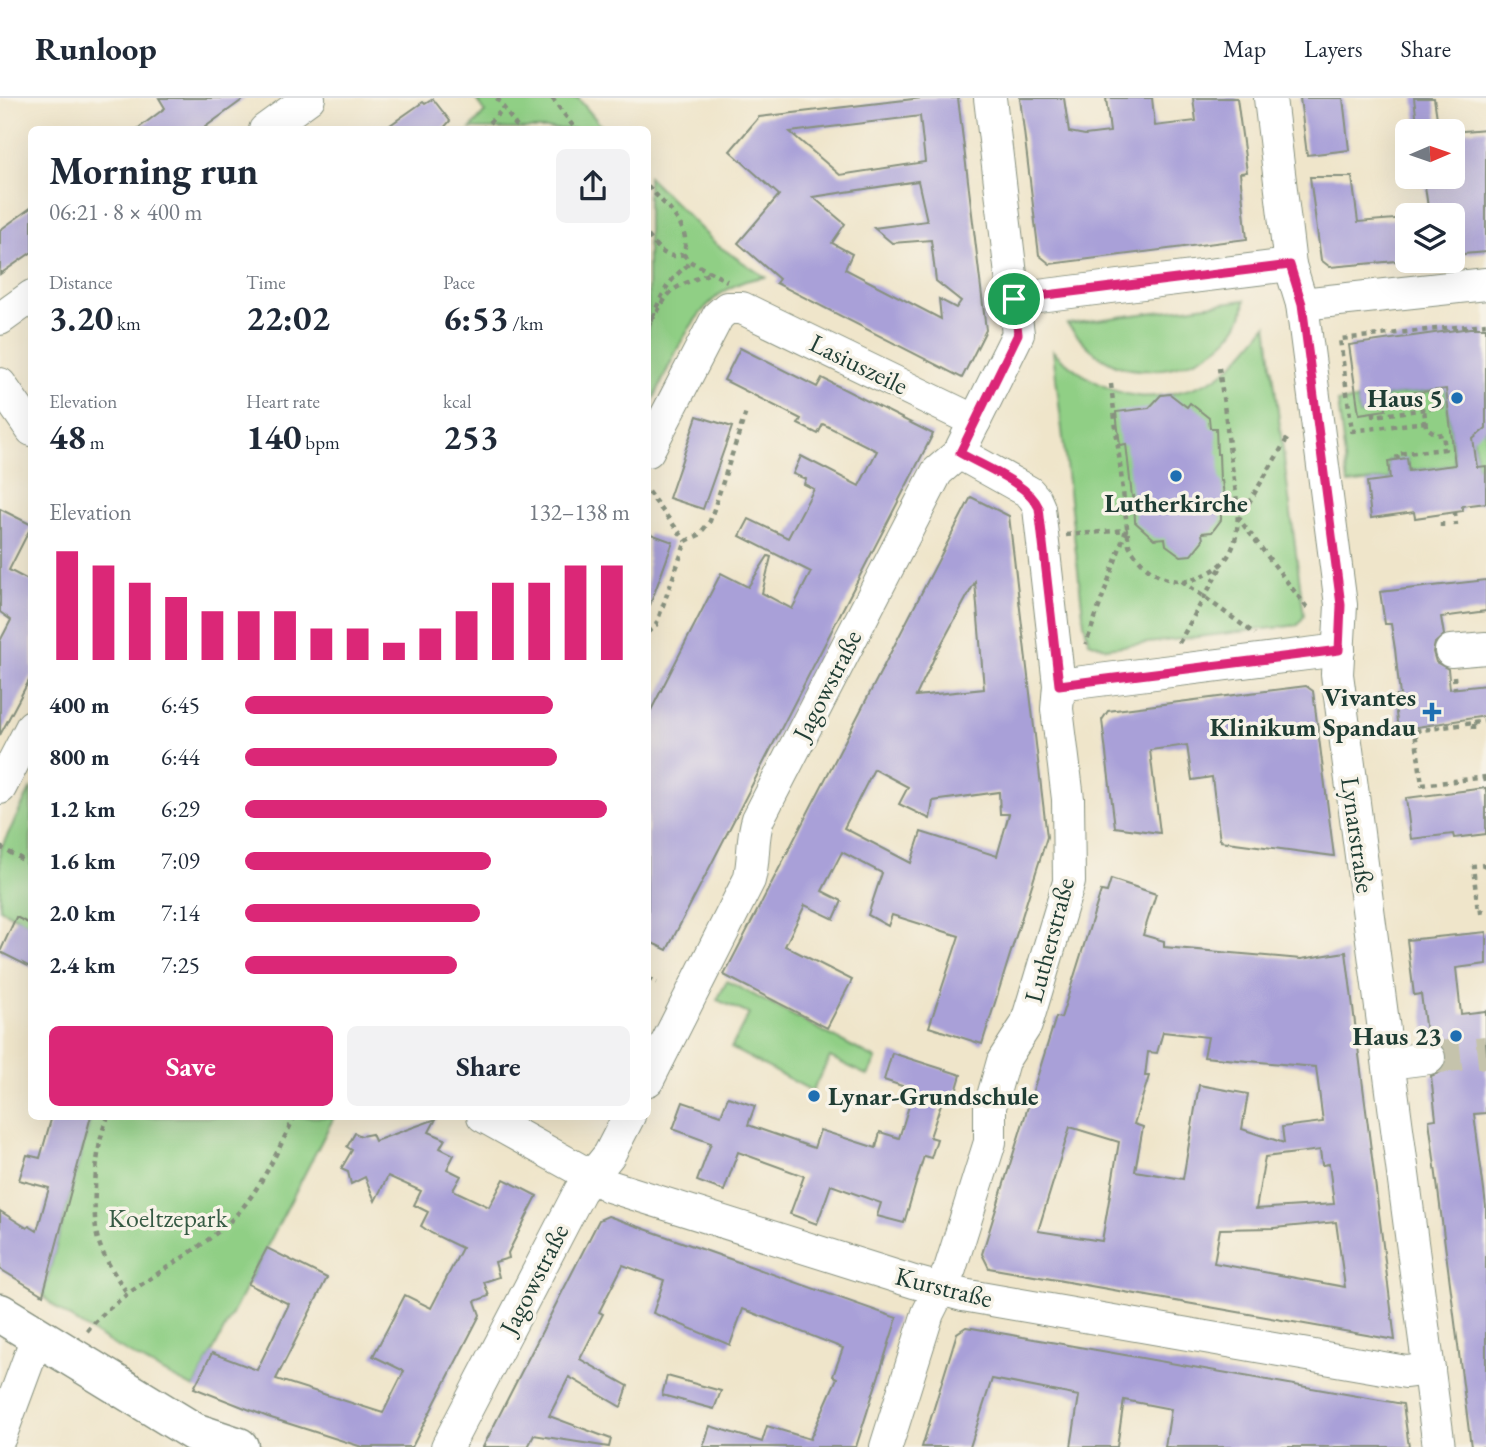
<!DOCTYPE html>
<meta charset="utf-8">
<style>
body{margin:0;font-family:"EB Garamond",serif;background:#f2f2f3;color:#1f2937;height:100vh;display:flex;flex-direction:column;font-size:26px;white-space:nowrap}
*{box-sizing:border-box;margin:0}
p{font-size:23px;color:#747a83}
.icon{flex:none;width:38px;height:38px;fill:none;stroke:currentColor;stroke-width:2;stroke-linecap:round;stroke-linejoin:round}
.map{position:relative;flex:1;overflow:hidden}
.details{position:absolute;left:28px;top:28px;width:623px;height:994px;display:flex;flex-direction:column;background:#fff;border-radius:10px;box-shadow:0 7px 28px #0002}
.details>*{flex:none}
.needle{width:46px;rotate:88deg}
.fabs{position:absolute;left:1395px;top:21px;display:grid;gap:14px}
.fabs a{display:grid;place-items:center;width:70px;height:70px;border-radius:10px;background:#fff;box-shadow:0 7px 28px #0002;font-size:35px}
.pin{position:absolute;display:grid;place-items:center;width:60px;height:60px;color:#fff;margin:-30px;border:4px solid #fff;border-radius:50%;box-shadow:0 2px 7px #0007}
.round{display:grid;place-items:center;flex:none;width:74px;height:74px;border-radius:10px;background:#f2f2f3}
.headline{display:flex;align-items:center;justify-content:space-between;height:119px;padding:0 21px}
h1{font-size:38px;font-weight:700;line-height:52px}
.stats{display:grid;grid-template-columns:repeat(3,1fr);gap:10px;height:119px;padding:7px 21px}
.stats div{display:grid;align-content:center}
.stats b{font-size:35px;font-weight:700}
.stats small{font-size:19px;font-weight:400}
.stats p{font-size:19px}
.chart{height:196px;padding:14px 21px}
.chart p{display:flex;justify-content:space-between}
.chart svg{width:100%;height:126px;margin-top:7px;stroke:#db2777;stroke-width:6}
.primary-button{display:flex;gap:14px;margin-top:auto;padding:14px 21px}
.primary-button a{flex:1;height:80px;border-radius:10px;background:#db2777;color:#fff;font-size:28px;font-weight:700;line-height:80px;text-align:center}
.primary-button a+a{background:#f2f2f3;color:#1f2937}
ul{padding:0 21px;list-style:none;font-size:23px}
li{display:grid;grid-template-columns:112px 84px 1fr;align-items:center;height:52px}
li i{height:18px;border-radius:9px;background:#db2777}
header{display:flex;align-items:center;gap:42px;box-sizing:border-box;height:98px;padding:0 35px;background:#fff;border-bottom:2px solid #e0e1e3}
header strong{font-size:33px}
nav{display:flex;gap:38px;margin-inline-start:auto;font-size:24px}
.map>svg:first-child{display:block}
.green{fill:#90cf85;stroke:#58865c;stroke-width:2}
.building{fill:#a9a0d8;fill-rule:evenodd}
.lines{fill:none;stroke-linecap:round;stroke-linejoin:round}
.minor-tunnel{stroke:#c5c3ac;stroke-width:32;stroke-dasharray:32 16;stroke-linecap:butt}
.minor-casing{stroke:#87917f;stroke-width:34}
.major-casing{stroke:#87917f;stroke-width:41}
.path{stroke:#87917f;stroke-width:4.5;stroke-dasharray:5 5;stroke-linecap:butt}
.minor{stroke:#fff;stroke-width:32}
.major{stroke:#fff;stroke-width:38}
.route-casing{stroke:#fff;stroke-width:14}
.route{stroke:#db2777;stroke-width:9}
.poi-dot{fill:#1f6fb2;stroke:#f7f3e8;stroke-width:2.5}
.labels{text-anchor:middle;stroke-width:7;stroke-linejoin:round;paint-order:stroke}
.street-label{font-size:26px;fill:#1f3d34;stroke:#f7f3e8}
.poi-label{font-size:26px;font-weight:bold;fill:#1f3d34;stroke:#f7f3e8;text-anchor:end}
.park-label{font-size:26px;fill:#365a44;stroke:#f7f3e8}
</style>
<header>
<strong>Runloop</strong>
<nav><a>Map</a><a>Layers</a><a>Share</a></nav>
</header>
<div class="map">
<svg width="1486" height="1349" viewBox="0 0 1486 1349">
<rect width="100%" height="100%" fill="#f7f3e8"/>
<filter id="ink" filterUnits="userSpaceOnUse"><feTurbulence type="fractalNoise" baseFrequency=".0143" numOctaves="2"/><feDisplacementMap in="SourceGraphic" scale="14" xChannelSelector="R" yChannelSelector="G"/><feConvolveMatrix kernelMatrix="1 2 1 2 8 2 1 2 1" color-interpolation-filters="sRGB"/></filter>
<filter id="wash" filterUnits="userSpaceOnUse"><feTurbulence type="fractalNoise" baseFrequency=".00686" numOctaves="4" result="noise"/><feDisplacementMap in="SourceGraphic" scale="28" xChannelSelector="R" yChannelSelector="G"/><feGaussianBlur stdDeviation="1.57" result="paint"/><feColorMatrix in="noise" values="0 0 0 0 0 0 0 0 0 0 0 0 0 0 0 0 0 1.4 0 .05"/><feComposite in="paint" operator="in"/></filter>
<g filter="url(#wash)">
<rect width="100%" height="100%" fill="#efe5ca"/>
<!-- green -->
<g class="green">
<polygon points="475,0 578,0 604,31 470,31 485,14"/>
<path d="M648,78L717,147L765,179C696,186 675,259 648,313Z"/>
<path d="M1245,202C1244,207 1244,213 1242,218C1226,261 1157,283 1116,267C1093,257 1083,244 1067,226Z"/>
<path d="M1267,227L1304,518L1298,527L1106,550L1089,544L1084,525L1053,253C1075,274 1107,294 1137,298C1159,301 1197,291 1215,280C1236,267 1252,245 1267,227Z"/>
<polygon points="1486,286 1486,368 1477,369 1467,288"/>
<polygon points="1446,291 1455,367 1409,373 1407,361 1388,363 1390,381 1348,386 1338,304 1357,302 1359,316 1386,312 1385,298"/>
<polygon points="31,690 31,827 0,811 0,752"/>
<polygon points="727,883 876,961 868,978 830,959 812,993 731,950 749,916 717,902"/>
<path d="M91,1019H334L194,1290C166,1276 57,1219 43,1197Z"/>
</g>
<g id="blocks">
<!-- building -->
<g class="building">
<polygon points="159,0 245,0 201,32 136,32 165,10"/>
<path d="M922,0H958L986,232L962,280L776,185L779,181L738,145L779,97L730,53L759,19ZM920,18L925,64L840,77L790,34ZM918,83L927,123L874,130L892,145L931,142L936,183L961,203L956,210L939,201L941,221L845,171L852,156L832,145L845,126L813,99Z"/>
<polygon points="1020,0 1064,0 1069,34 1085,37 1110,34 1106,0 1152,0 1155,28 1196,23 1193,0 1237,0 1247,74 1240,75 1247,141 1050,166 1039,157"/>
<polygon points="1300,0 1343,0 1349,52 1307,57"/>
<polygon points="1414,0 1434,0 1439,33 1418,33"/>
<polygon points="433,1 450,23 442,32 383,32 423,4 425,6"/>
<polygon points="1486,31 1486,154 1452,157 1452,117 1429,117 1425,88 1429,87 1427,79 1452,79 1452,34"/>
<polygon points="1310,79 1352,79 1358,124 1407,120 1407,162 1330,169 1321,162"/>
<polygon points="32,109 32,154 0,176 0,132"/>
<polygon points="1470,230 1486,230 1486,330 1473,341 1477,369 1486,368 1486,405 1462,408 1463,413 1415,420 1414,414 1371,420 1367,384 1390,381 1388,363 1407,360 1409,373 1455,367 1446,291 1385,298 1386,312 1359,316 1349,247"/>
<polygon points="740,250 817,289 822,280 933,336 667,852 648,843 648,618 721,475 748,489 768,458 771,459 762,495 792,511 811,474 740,438 749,421 788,440 814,391 804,386 806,381 793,376 801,358 859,388 877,353 823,326 818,336 798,326 801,321 724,282"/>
<polygon points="1170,296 1187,309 1190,305 1209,320 1210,330 1216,330 1217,356 1219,356 1220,383 1222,382 1226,413 1221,414 1221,422 1212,434 1202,435 1203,442 1191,457 1181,458 1166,447 1165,440 1154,441 1135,424 1134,398 1132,399 1126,346 1120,347 1116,314 1149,310 1161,297"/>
<polygon points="697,318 732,329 703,411 669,400"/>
<path d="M971,399L1009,418L1047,739L982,946L929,929L959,838L892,817L888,828L868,817L882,775L842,754L822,793L842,803L834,821L805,807L785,848L852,882L827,930L724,877ZM975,484L984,591L916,598L936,556ZM874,671L908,689L899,706L930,721L933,703L999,694L1000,716H1009L997,758L921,734L911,765L844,730Z"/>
<polygon points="0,411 32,427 9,472 32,484 32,577 0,637 0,543 11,522 0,514"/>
<polygon points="648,435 673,444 650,507 648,507"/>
<polygon points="1486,482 1486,513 1441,519 1444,537 1435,545 1433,554 1436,564 1448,571 1450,591 1486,587 1486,618 1398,632 1394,598 1400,598 1395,551 1391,526 1385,526 1380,494"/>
<polygon points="1306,588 1313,593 1334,758 1220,743 1212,679 1192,682 1187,647 1150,652 1160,735 1115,729 1102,622 1108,613"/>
<polygon points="1486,690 1486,736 1454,740 1453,736 1411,741 1406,700"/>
<path d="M1111,781L1156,796L1143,837L1164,843V849L1301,861L1346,854L1395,1242L989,1170L982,1156L1056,919L1061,920L1101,793L1107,794ZM1163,934L1208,939L1204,959L1316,969L1323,1024L1282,1029L1284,1045L1242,1031L1248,996L1199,987L1183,1081L1135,1073L1143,1029L1134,1026L1149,978H1145L1148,954L1157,955ZM1070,1029L1119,1044L1102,1143L1038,1133ZM1320,1052L1322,1067L1329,1066L1334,1106L1256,1111L1265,1059ZM1336,1124L1345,1189L1214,1165L1220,1131L1274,1130Z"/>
<polygon points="16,819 32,827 32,870 0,854"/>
<polygon points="1486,834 1486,866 1456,870 1461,916 1486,913 1486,1015 1474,1016 1486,1108 1486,1349 1471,1349 1429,1022 1436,1021 1431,978 1441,974 1446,966 1447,958 1443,948 1435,943 1427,942 1421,896 1414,897 1407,842"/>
<polygon points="892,955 961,977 953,1004 943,1000 930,1039 937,1041 931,1060 924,1058 904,1125 877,1118 881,1105 831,1087 817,1126 790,1116 804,1078 738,1054 724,1093 697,1083 711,1045 673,1031 683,1004 721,1017 728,999 755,1008 748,1027 814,1050 820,1032 876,1050 880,1034 899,1040 914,992 884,982"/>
<polygon points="52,1018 91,1018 43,1197 0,1171 0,1113 27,1130 29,1128 37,1133 49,1090 19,1082 27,1057 40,1060"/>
<polygon points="436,1021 429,1034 445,1041 440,1050 454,1057 447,1071 461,1078 453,1092 489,1109 504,1081 537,1098 508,1155 509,1160 495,1164 499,1179 484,1184 489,1198 475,1203 480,1217 412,1349 362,1349 268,1319 194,1290 212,1255 257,1272 289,1206 248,1186 267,1150 327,1180 276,1281 383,1315 404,1273 373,1258 405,1197 431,1210 462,1150 431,1135 421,1128 428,1114 414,1107 421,1093 388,1078 375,1103 365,1079 351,1086 348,1074 341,1071 352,1052 347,1049 355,1035 361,1038 372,1036 375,1043"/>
<polygon points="608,1118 897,1220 856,1349 703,1349 710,1328 762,1344 767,1328 810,1341 837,1280 833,1278 843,1250 743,1211 730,1247 653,1215 664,1182 623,1167 599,1214 603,1216 580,1261 628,1288 621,1309 569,1279 549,1318 611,1341 609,1349 534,1337 528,1349 483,1349 599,1122"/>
<polygon points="966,1229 1403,1306 1409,1349 1165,1349 1171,1311 1124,1302 1117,1349 1071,1349 1079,1298 992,1281 970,1349 922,1349 957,1235"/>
<polygon points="667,1278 721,1293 714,1311 662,1297"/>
</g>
</g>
</g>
<g filter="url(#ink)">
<use href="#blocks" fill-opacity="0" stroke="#87917f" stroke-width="2"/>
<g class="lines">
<!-- minor-tunnel -->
<polyline class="minor-tunnel" points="1429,960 1486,954"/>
<defs>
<g id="minor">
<polyline points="1270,0 1290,167 1302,206 1341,507 1337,576 1439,1349"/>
<polyline points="265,32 309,0"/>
<polyline points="1014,201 1290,167"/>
<polyline points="1302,206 1486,186"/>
<polyline points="0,221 32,198"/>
<polyline points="0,286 32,332"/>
<polyline points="648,353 718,218 727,210 742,210 975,323"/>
<polyline points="1451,553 1486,550"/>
<polyline points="1059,587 1339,552"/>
<polyline points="0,690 32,628"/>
<polyline points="1389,965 1429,960"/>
<path d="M648,982L749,782C755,761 751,742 758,721L937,374L959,355L1018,236L990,0"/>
<polyline points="483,1018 609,1088 914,1184 963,1197 1406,1274 1429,1271"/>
<polyline points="0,1339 37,1239"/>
<polyline points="447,1349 580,1093 609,1057 629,1018"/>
<polyline points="886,1349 928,1215 950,1171 990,1044 990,1009 1003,963 1026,927 1069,784 1068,701 1057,611 1059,587 1039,410 1035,401 1029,394 959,355"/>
</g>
<polyline id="major" points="0,1215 194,1334 239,1349"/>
</defs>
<!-- minor casing -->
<use href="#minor" class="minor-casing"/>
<!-- major casing -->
<use href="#major" class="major-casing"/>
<!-- path -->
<g class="path">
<polyline points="497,0 519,32"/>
<polyline points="552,0 576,32"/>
<polyline points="482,32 504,10"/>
<path d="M648,88C663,106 694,129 683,156"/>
<path d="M648,138C658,150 666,163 683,156"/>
<polyline points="683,156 691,164 727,183"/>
<path d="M651,222C659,213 663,202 671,194C681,185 700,180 712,174"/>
<path d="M648,228C664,196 661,189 691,164"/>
<path d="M1111,286L1129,447C1141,468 1159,484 1184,483C1194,482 1201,479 1210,474C1252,452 1235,395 1230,356C1227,328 1223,299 1219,270"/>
<polyline points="1374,314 1374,318 1448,308"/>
<polyline points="1426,324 1352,333 1340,241 1486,226"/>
<polyline points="1287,341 1239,421 1308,511"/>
<polyline points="1398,362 1397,356 1445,351 1443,336 1437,337 1426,329 1424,311"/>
<polyline points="648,394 686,443"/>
<polyline points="1455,414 1456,428"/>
<polyline points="1442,424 1442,430"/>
<polyline points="1066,437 1126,432 1086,546"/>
<polyline points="1182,483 1255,536"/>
<polyline points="648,534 656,527 686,443 699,437 710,423 747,311"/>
<polyline points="1179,545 1222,467"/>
<polyline points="1454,578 1455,590"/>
<polyline points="1473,625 1486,623"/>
<polyline points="1473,632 1473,625 1415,633 1422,687 1486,679"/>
<polyline points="1484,679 1486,690"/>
<polyline points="0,749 32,767"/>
<polyline points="1486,767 1473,768 1478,814 1486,813"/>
<polyline points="648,880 657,885"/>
<path d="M109,1018C95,1038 91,1118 98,1142C104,1161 116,1178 127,1195"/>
<path d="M87,1233C126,1187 183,1166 227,1126C258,1098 276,1056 295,1018"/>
</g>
<!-- minor -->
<use href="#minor" class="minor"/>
<!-- major -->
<use href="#major" class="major"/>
</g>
</g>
<g class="lines" filter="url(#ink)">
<defs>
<path id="route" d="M1290,167L1302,206L1341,507L1339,552L1059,587L1039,410C1029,386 982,368 960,355L1018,236L1014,201Z"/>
</defs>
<!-- route casing -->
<use href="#route" class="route-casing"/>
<!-- route -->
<use href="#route" class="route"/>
</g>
<!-- markers -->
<g class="poi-dot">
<circle cx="1457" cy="300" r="7"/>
<circle cx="1176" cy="378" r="7"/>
<path d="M1428.5 603.5h7v7h7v7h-7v7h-7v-7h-7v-7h7z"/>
<circle cx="1456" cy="938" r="7"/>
<circle cx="814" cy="998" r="7"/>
</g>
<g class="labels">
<!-- street labels -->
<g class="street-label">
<text transform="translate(859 266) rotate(26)" y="9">Lasiuszeile</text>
<text transform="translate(827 587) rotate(-63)" y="9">Jagowstraße</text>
<text transform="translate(1358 737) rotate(82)" y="9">Lynarstraße</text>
<text transform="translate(1049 842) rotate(-75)" y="9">Lutherstraße</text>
<text transform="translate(534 1181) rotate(-63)" y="9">Jagowstraße</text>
<text transform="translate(944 1189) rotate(14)" y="9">Kurstraße</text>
</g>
<!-- poi labels -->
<g class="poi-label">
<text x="1443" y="309">Haus 5</text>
<text x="1176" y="414" text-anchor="middle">Lutherkirche</text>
<text x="1416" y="608">Vivantes<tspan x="1416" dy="30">Klinikum Spandau</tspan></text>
<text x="1442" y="947">Haus 23</text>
<text x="828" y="1007" text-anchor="start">Lynar-Grundschule</text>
</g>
<!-- park labels -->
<g class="park-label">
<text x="168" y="1129">Koeltzepark</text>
</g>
</g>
</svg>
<div class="fabs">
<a><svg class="needle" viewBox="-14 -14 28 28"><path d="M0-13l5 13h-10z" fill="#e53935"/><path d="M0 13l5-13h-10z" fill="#747a83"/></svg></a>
<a><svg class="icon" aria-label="layers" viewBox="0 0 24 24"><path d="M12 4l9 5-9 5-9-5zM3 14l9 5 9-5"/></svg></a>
</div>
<div class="pin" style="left:1014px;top:201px;background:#1e9e55"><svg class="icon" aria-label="arrive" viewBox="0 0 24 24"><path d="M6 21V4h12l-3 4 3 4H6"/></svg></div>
<section class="details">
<div class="headline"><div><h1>Morning run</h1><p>06:21 · 8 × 400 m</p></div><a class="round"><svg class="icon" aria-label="share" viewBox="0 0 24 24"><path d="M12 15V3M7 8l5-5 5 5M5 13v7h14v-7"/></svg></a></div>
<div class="stats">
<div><p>Distance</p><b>3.20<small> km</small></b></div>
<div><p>Time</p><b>22:02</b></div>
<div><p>Pace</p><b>6:53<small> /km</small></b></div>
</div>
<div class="stats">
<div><p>Elevation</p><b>48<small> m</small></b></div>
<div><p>Heart rate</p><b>140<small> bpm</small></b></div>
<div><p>kcal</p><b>253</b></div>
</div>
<div class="chart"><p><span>Elevation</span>132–138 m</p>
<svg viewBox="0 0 160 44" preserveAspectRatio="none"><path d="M5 44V6M15 44V11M25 44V17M35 44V22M45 44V27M55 44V27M65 44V27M75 44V33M85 44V33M95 44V38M105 44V33M115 44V27M125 44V17M135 44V17M145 44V11M155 44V11"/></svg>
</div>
<ul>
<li><b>400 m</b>6:45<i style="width:80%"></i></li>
<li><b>800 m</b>6:44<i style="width:81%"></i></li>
<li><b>1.2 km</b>6:29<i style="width:94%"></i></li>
<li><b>1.6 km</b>7:09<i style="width:64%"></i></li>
<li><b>2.0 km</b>7:14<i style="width:61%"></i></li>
<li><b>2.4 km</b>7:25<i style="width:55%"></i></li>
</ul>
<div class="primary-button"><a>Save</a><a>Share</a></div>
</section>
</div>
